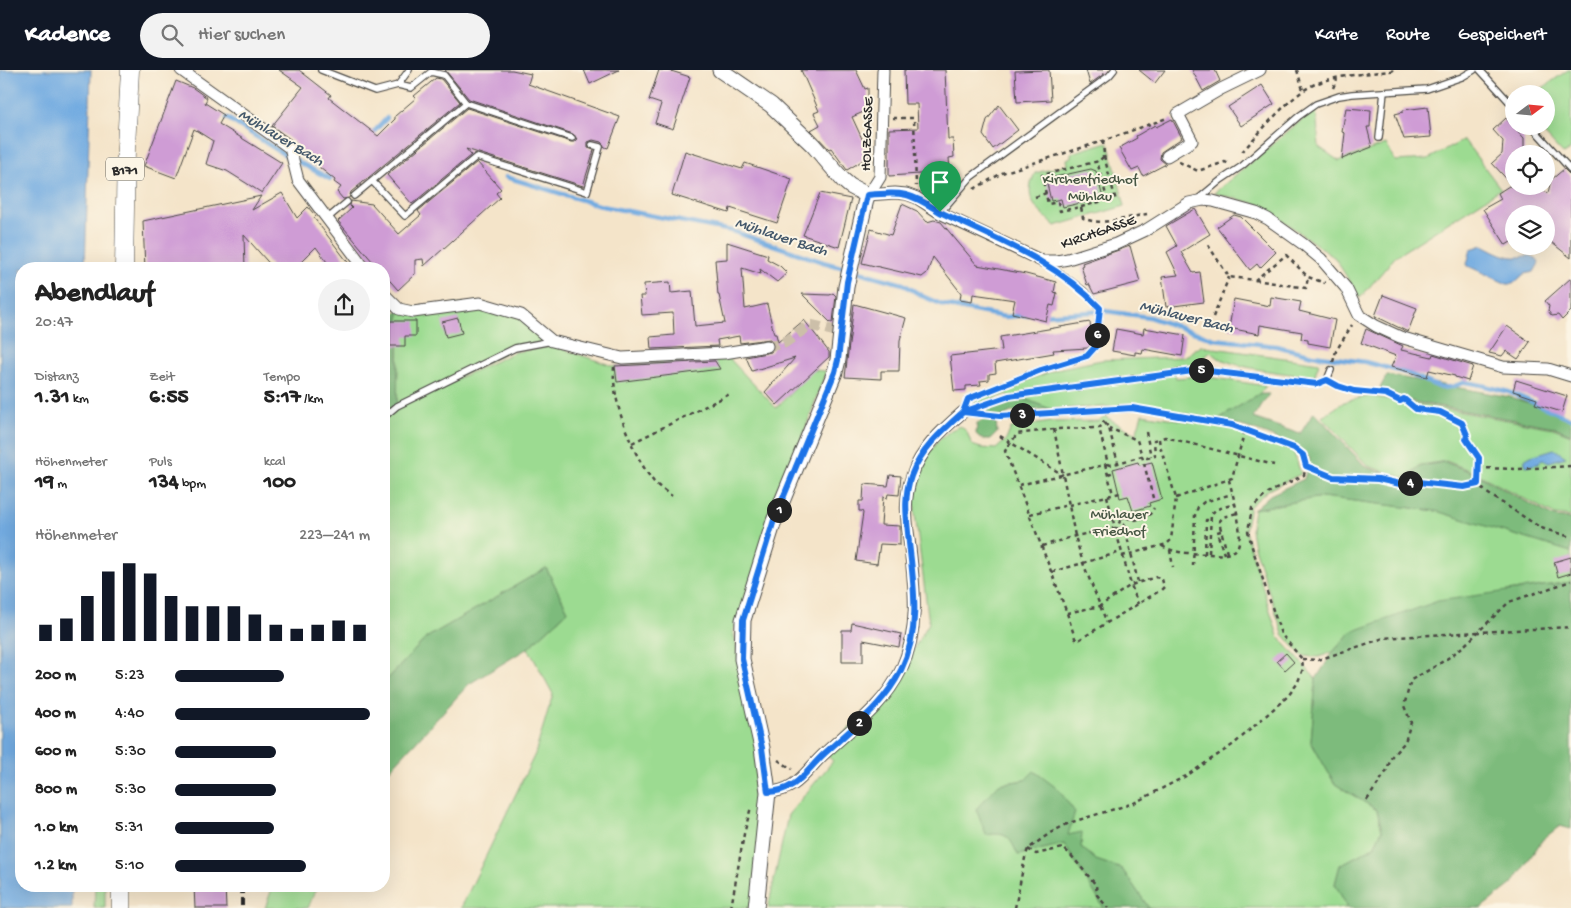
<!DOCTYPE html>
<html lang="de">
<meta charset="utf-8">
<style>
body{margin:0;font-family:"Gochi Hand",sans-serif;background:#f2f2f2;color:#222;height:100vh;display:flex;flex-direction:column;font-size:19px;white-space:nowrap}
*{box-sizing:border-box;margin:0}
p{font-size:16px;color:#767676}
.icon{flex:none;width:28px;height:28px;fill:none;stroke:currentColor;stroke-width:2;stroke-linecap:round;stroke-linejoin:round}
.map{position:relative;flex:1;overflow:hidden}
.details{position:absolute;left:15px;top:192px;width:375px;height:630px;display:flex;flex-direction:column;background:#fff;border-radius:20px;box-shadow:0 5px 20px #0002}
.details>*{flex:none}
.needle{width:32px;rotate:74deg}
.fabs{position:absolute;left:1505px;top:15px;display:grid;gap:10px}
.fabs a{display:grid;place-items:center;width:50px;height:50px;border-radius:50%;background:#fff;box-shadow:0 5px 20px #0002;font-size:25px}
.pin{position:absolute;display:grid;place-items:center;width:42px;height:42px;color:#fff;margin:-51px -21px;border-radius:50% 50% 50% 0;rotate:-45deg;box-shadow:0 0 5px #0007}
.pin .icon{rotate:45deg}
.km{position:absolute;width:25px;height:25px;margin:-12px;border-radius:50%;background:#222;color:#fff;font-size:14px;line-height:25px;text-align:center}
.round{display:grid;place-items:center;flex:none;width:52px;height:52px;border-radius:26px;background:#f2f2f2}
.summary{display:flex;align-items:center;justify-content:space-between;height:85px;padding:0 20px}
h1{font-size:28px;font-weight:800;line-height:38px}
.stats{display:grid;grid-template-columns:repeat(3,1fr);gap:8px;height:85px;padding:5px 20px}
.stats div{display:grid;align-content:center}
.stats b{font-size:21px;font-weight:800}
.stats small{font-size:14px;font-weight:400}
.stats p{font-size:14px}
.chart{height:140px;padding:10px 20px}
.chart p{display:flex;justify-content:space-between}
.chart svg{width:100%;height:90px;margin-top:5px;stroke:#111827;stroke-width:6}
ul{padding:0 20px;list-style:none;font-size:16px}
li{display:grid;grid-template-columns:80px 60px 1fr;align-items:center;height:38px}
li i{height:12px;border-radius:6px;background:#111827}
header{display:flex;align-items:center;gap:30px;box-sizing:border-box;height:70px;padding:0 25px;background:#111827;color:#fff}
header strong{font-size:24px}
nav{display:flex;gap:28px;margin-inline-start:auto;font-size:18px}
.search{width:350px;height:45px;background:#f2f2f2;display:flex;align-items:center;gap:12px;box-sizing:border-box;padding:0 18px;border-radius:28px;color:#767676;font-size:19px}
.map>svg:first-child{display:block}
.green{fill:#9cdb91;stroke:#64835e}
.forest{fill:#7dbb7b;stroke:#547353}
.water{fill:#72abe1;stroke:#4e6b86}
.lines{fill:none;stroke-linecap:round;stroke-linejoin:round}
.stream{stroke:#72abe1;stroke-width:4.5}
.building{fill:#cf9cd5}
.street-tunnel{stroke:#ccbfa9;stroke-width:11;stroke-dasharray:11 5.5;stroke-linecap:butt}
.lane-casing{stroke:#494743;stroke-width:8}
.street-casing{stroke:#494743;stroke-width:13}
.secondary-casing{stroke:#494743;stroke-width:17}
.primary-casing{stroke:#494743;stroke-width:19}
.path{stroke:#494743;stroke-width:2.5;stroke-dasharray:4 4;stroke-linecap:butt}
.lane{stroke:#fff;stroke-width:5.5}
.street{stroke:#fff;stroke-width:11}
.secondary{stroke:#fff;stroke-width:15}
.primary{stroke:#fff;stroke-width:18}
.rail{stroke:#2b2b2b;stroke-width:4;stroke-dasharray:8 4;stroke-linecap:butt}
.route-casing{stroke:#fff;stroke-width:10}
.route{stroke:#1a73e8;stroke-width:6}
.labels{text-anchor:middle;stroke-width:4;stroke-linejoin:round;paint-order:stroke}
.shield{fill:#fcf5e5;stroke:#6a6863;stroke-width:1}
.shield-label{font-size:14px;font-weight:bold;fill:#2b2b2b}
.street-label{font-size:15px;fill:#2b2b2b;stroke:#fcf5e5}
.park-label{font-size:15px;fill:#475744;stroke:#fcf5e5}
.water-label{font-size:16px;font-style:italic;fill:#44586b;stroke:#fcf5e5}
</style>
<header>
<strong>Kadence</strong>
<div class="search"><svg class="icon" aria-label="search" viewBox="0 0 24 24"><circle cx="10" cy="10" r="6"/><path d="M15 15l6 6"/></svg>Hier suchen</div>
<nav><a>Karte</a><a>Route</a><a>Gespeichert</a></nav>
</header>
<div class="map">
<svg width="1571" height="838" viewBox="0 0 1571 838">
<rect width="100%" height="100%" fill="#fcf5e5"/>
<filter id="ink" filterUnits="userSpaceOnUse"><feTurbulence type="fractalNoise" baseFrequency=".02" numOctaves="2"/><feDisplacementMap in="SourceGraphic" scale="10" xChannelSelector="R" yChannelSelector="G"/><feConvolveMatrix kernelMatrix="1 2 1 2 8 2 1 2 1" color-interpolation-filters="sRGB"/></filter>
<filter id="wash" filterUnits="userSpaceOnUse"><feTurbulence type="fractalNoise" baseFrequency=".0096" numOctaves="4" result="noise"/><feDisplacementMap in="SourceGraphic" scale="20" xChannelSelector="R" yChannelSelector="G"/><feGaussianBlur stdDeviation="1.12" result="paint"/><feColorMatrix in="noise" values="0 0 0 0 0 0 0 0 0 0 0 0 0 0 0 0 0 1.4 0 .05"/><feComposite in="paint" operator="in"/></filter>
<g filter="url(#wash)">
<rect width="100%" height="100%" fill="#f4e4c9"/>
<!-- green -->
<g class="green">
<polygon points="1568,0 1571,0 1571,79 1563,84 1537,56 1546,56 1546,24 1534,24"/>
<polygon points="1316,38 1319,77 1339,91 1386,74 1395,91 1428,89 1464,70 1501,119 1396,186 1360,228 1335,188 1261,135 1214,123"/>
<path d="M1108,72L1125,136L1055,156C1037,139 1022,130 1035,103L1068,95L1067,89L1071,87V83Z"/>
<polygon points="480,233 521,245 552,271 515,278 420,326 515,282 554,276 613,296 728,287 776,338 813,300 826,301 733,561 768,722 754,838 461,838 535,684 553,624 528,578 568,541 546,498 426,568 384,613 384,347 397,336 399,239"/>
<path d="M1200,276L1319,293L1314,307C1292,304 1223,298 1211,282L1192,295L1174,301L1176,308L1201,306L1266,316L1259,324L1217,350L1166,340L1132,336L1050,339L1025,329L1009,331L1008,324L974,335V332L989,324L1061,298L1102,290L1185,287Z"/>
<polygon points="1370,326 1553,358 1571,365 1571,447 1555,445 1474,402 1446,391 1421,395 1404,408 1368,396 1322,347 1344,332"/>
<polygon points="1142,344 1232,358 1293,380 1301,404 1268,420 1250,436 1245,461 1278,566 1316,609 1311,672 1335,714 1377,740 1382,760 1374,777 1340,795 1335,814 1348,838 1226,838 1224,837 1222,838 1149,838 1122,799 1096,790 1068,765 1025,710 999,714 1000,763 1011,769 1018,785 1064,774 1104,838 768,838 788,745 833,691 824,683 889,620 929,553 915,444 914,414 926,387 938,371 951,360 961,356 967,362 972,375 981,378 996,379 1006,370 1011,358 1051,352 1099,351 1104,346 1136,364"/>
<polygon points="1322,427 1437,441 1571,482 1571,512 1507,521 1351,562 1333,582 1319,587 1302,586 1283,564 1254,477 1251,460 1254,439"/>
<polygon points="95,816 105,816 105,838 94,838"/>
<polygon points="273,816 317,816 308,838 265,838"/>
</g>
<!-- forest -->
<g class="forest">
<polygon points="399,239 397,336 384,347 384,255"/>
<polygon points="1387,305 1510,327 1571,347 1571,364 1554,357 1409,331 1380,318"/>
<path d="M1259,324H1269L1253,348L1300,364L1314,342L1366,397L1403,410L1421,396L1445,392L1474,403L1554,447L1571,449V482L1436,441L1322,427L1254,439L1270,425L1304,409L1310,388C1288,370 1245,355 1217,350Z"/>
<polygon points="1025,329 1050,339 1011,342 996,350 997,363 991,369 982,369 976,364 977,354 985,348 988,337 1009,331"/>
<polygon points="546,498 568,541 528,578 469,614 384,706 384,613 426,568"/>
<polygon points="1571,512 1571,759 1560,756 1543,769 1512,814 1481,838 1348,838 1335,814 1340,795 1374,777 1382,760 1377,740 1335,714 1311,672 1316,609 1333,582 1351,562 1438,531"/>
<path d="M1034,701L1058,719L1075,742L1068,765L1082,762L1081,777L1096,790L1122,799L1149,838H1104L1064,774L1018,785C1009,766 1007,762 986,765L976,739L999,714L1025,710Z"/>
</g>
<!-- water -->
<g class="water">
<polygon points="0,0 91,0 85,199 21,199 21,816 72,816 72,838 0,838"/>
<path d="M1483,175C1491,179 1504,187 1514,187C1525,188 1532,181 1539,193L1534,202L1524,204L1513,214H1507L1468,196L1467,194L1471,179Z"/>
<polygon points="1554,379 1566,387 1549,392 1542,389 1538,394 1526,396 1524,390 1531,386"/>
</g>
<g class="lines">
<!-- stream -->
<g class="stream">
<polyline points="227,48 282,83 330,109 334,104"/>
<polyline points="371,65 387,48"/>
<polyline points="506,107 602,136 732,161 823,192 903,214 922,226 943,235 1005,247 1028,245"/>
<polyline points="1043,245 1105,241 1149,247 1214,269 1276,276 1313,285 1365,292 1407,303 1441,318 1452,317 1465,312 1481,315 1509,322 1571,349"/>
</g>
</g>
<g id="blocks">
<!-- building -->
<g class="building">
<polygon points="279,0 299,0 331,25 329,28 378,66 395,49 395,46 416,28 414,26 436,8 441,9 460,32 351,122 349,128 343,129 337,122 341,117 334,112 335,110 299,81 294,72 272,56 303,17"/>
<polygon points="445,0 512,0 531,4 528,14 620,47 608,78 605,77 601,72 593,70 588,72 588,78 594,80 583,116 466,79 471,85 412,134 387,105 467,38 571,72 575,72 577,69 573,64 469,29"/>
<polygon points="584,0 619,0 590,14"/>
<polygon points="659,0 668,0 690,7 673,59 655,53 661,34 649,30"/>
<polygon points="801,0 856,0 865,19 868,18 868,40 852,47 870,86 847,100 831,78 829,79 811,60 820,55 814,43 819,41"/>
<polygon points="904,0 945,0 948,69 953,69 954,87 949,88 950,102 889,106 889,59 918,58 917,34 905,34"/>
<polygon points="1049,0 1051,30 1017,32 1015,1"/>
<polygon points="1086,0 1103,0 1104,4 1090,14"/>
<polygon points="1139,0 1165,0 1155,13"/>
<polygon points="1192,0 1215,0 1220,11 1203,21"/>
<polygon points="176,11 193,18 207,28 205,33 224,45 219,54 282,93 262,123 227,101 206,94 213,71 194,59 176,108 144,96"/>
<polygon points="1262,15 1274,34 1241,56 1228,37"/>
<polygon points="999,35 1018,60 993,79 983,65 987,50"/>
<polygon points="1428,37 1431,67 1404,69 1395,44 1403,42 1403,40"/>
<polygon points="1346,38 1371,40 1370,57 1367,57 1372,77 1342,89 1345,63 1342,62"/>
<polygon points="1506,48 1524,68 1524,84 1514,84 1514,116 1531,116 1548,123 1551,110 1564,99 1571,106 1571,188 1551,172 1546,170 1546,144 1514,144 1514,170 1506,175 1483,139 1501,129 1498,123 1509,116 1513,116 1492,93 1502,84 1503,71 1493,60"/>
<polygon points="1172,49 1182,68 1161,82 1160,89 1166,94 1143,106 1139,98 1132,101 1119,78 1137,68 1136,66 1155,55 1156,57"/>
<polygon points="685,81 742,99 745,93 792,109 777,153 730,138 729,143 672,125"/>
<polygon points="477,92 501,119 496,123 500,128 424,196 423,189 415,190 415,204 398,220 384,204 384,199 379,199 338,151 352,138 350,136 351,131 372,134 399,164 421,145 418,141"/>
<polygon points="1091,99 1096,101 1103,128 1063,137 1061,129 1051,131 1046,109"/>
<polygon points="282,123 297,148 308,137 314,144 316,146 314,148 353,199 332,199 316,177 300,193 305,199 274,199 244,165 245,199 145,199 143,151 261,126 252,140"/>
<polygon points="820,123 851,129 839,177 803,165"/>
<polygon points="902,134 917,141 927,152 934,150 941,152 977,195 1026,204 1056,212 1054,222 1057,223 1054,236 1050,235 1046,251 1012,243 1015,230 973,224 972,232 960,230 961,223 933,187 927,203 922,207 862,193 871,159 891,165"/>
<polygon points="1195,139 1210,164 1181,182 1193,203 1200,202 1204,232 1166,237 1162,207 1178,205 1167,182 1177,176 1166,156"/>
<polygon points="1234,145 1241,147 1276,182 1260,198 1257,194 1250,200 1217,157"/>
<polygon points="727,172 768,185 767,189 780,196 787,203 777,212 760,199 761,204 742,198 745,239 767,234 774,264 776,264 778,272 804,250 829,282 829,287 777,335 765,322 795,288 752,301 746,287 771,282 774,275 770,269 740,273 739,266 717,270 718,276 651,279 650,267 674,265 673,243 642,245 640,226 645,226 644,214 670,212 671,223 692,221 695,256 725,253 719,225 718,225 715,190 727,189"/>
<polygon points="1130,176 1140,212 1094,224 1089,214 1087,215 1081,196 1083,195 1082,193"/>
<polygon points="1571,208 1571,241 1562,250 1558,245 1552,246 1548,241 1549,236 1545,231"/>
<polygon points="833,223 836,226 833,252 831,253 802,224 830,225"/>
<polygon points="1383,225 1417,238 1408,262 1375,246"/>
<polygon points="1271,227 1301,232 1299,241 1335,250 1330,277 1308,273 1308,270 1301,269 1302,262 1260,255 1259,264 1229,258 1234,229 1270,236"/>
<polygon points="854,234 906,248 900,270 899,301 881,301 881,309 845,307"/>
<polygon points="458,248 462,263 446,267 442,252"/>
<polygon points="390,251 416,251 416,266 405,266 405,276 390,276"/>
<polygon points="1090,252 1092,273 1088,278 1053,280 1054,283 995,293 996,303 989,304 989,310 980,311 981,315 966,316 966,320 954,321 950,286 1002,280 1000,267"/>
<polygon points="1507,256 1530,272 1518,289 1506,281 1502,286 1489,283"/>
<polygon points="1144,258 1185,265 1182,286 1143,279 1142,283 1135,282 1135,285 1112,281 1116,259 1143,264"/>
<polygon points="1366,259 1403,276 1401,280 1432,287 1433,284 1473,296 1468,311 1455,307 1455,306 1429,300 1427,307 1391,297 1396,286 1361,273"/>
<polygon points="715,291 720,299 617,312 615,296"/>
<polygon points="1516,310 1567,326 1562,342 1535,334 1537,329 1513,321"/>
<polygon points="1138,392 1139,395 1152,392 1162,429 1149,433 1150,436 1133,441 1128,426 1120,428 1113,399"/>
<polygon points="890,405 901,406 899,425 888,424 887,428 883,427 881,455 900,456 900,475 880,474 877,494 856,491 863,443 862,441 859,441 859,431 863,431 864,414 888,416"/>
<polygon points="1571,487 1571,503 1558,507 1554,492"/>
<polygon points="852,553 901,564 899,577 863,570 863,592 842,592 842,560 851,560"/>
<polygon points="1286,583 1294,592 1285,600 1277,591"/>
<polygon points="194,816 225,816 226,838 195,838"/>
</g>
</g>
</g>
<g filter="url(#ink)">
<use href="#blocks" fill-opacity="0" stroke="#494743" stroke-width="1"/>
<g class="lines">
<!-- street-tunnel -->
<polyline class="street-tunnel" points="767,276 784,273 810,255 840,262"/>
<defs>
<g id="lane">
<polyline points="321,0 375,21 398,15 409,0"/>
<polyline points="1480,0 1514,37"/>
<polyline points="398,15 411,18 431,2 444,5 466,33 572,68"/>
<polyline points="1531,56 1571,100"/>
<polyline points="1379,68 1384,22"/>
<polyline points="373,112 405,146 476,87 587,122 600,77 592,75"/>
<polyline points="354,126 466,33"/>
<polyline points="1198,129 1221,110 1242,96 1299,46 1316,34 1339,26 1352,24 1427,19 1462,7 1474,0"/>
<polyline points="940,143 971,107 1109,6 1114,0"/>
<polyline points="328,148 347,132"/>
<polyline points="963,342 1009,326 1200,300 1317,314 1327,310 1331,300"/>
<polyline points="963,342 968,329 1041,300 1087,286 1096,276 1100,238 1084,221 1046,193"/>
<polyline points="965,342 1000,346 1132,338"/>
<polyline points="384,347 397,336 515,278 552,271"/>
</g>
<g id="street">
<polyline points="181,0 290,78 298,110 365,199"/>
<polyline points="1167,86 1192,71 1178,44 1221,19 1260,0"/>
<polyline points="867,125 895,123 906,124 917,128 940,143 1042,191 1057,191 1068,189 1116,174 1146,160 1189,133 1203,130 1213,131 1256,143 1268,149 1303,174 1321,189 1346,218 1359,245 1376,256 1400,267 1503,297 1548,299 1571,306"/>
<polyline points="867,125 875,115 880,107 883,0"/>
<polyline points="384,224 399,239 413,242 480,233 521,245 552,271 622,288 724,283 767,276"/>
<path d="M768,722C798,721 805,701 825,683C853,657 884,635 901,600C921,557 914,514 909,469C906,448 904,427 912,406C921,379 942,360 963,342"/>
</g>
<polyline id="secondary" points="720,0 771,35 813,75 843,110 850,116 867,125 846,217 838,290 835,302 774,451 743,550 742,589 762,678 768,722 756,838"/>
<g id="primary">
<polyline points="124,199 126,77 130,0"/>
<polyline points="121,816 121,838"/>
</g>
</defs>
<!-- lane casing -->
<use href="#lane" class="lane-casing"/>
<!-- street casing -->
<use href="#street" class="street-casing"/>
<!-- secondary casing -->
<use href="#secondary" class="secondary-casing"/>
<!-- primary casing -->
<use href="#primary" class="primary-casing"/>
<!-- path -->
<g class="path">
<polyline points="1297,0 1303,20"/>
<polyline points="1333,18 1337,9"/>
<polyline points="893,48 914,48 916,116"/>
<path d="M1103,71L1104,86L1099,91L1042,105L1048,134L1058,132L1060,141L1081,137L1083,148C1101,157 1129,147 1147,144"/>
<path d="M1242,82C1259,63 1290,26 1313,15C1338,4 1370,4 1397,0"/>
<polyline points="1104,86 1116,131"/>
<polyline points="1179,92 1198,101 1225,92 1229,94"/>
<polyline points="974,119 1002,103 1103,71 1167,48"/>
<polyline points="1035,127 1049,122"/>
<polyline points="1081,137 1103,131 1106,125 1097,91"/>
<polyline points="1208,175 1229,207 1255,210 1286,185 1308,207 1325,213"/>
<polyline points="1255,210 1306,218 1308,207"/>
<polyline points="1213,247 1229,207"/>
<polyline points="1333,292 1336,281 1352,255"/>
<path d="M614,297C611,331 633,386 654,412C659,417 666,422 672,426"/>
<polyline points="1335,315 1354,321 1386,324 1400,331 1404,329 1416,339 1440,342 1462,353 1467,365 1466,369 1479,388 1478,414 1487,423 1541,458 1571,467"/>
<polyline points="1105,353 1109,358 1118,393 1142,386 1137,370 1109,358"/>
<polyline points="1054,359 1075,466 1083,493 1107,553"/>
<polyline points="1146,362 1151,387"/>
<polyline points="1000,366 1063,405"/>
<polyline points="632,373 732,323"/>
<polyline points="1105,394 1113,424"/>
<polyline points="1108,394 1110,395 1118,393"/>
<polyline points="1306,396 1333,407 1378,409 1401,414 1418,412 1464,417 1478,414"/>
<polyline points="1479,398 1519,399 1571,396"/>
<polyline points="1108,404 1115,402"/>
<polyline points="1019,415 1108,394 1099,358"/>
<polyline points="1107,426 1115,458"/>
<polyline points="1153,428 1142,386 1147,388 1155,386 1154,370 1159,369"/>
<polyline points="1176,428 1232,408 1245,360"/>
<polyline points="1030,444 1120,423"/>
<polygon points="1139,444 1141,449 1134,450 1122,446"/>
<polyline points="1141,449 1150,444 1154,438"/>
<polyline points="1116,461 1122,446 1138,512"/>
<polyline points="1221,461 1217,462 1224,484"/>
<polyline points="1042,476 1075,466 1115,458 1131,515 1138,534"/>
<path d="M1162,476C1177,484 1191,483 1207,484C1216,484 1226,486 1234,481C1248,473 1232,423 1229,410"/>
<polyline points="1170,480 1173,497"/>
<polyline points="1209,483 1211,444 1217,439 1235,434"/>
<polyline points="1227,483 1219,452 1223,447 1237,443"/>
<polyline points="1205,484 1206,450 1210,450"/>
<polyline points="1122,486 1167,474 1171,470 1176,428 1160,376 1159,369 1165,367 1274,395"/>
<polyline points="1193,496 1195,445 1198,437 1204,432 1232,424"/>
<polyline points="1052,502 1121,482"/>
<polyline points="1067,543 1100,536 1131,515 1156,507 1162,509 1164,517 1161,520 1077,571 1075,568 1067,543 1005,381 1017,364 1054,359 1099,358 1105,353 1102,350"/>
<polyline points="1302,589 1318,590 1384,568 1478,562 1509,532 1571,511"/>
<polyline points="778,690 792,699"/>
<path d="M1367,730L1386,702L1392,686L1405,672L1411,652L1404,636L1411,610C1435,597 1459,583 1478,562L1571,557"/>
<polyline points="1028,779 1036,784 1063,778 1070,784 1096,815 1097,825 1108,838"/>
<polyline points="731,838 744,764 751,737"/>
<polyline points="1015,838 1025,788 1028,779 1050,763 1069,753 1134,733 1186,706 1234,674 1288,626 1297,614 1303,599 1302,589 1281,564 1252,477 1248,461 1252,438 1268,423 1304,405 1306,396 1303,385 1294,378 1232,355 1139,340"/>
</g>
<!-- lane -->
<use href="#lane" class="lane"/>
<!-- street -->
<use href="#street" class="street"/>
<!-- secondary -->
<use href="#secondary" class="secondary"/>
<!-- primary -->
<use href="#primary" class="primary"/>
<!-- rail -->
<polyline class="rail" points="242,816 242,838"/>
</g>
</g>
<g class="lines" filter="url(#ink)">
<defs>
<path id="route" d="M940,142C908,122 905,122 867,125L847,212L838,290L835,302L774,450L743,550L742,589L762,678L768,722C798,721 805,701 825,683C853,657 884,635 901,600C921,559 914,517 909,473C907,450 903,428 911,406C921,379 943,360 963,342L1000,346L1132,338L1232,355L1294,378L1303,385L1306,396L1333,407L1378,409L1400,414L1418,412L1464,417L1478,414L1479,388L1466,369L1467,365L1462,353L1440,342L1416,339L1404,329L1400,331L1386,324L1354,321L1338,316L1327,310L1317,314L1200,300L1009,326L963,342L968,329L1041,300L1087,286L1096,276L1100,238C1056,191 996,169 940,142"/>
</defs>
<!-- route casing -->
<use href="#route" class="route-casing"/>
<!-- route -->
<use href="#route" class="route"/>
</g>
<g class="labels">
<!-- shield labels -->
<rect class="shield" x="106" y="87.5" width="38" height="23" rx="4"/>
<g class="shield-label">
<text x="125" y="104">B171</text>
</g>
<!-- street labels -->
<g class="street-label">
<text transform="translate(866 64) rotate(-88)" y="5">HOLZGASSE</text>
<text transform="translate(1098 161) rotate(-19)" y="5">KIRCHGASSE</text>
</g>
<!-- park labels -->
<g class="park-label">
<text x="1090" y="113">Kirchenfriedhof<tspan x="1090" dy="17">Mühlau</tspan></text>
<text x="1119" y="448">Mühlauer<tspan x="1119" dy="17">Friedhof</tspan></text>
</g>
<!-- water labels -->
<g class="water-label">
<text transform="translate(282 66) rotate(31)" y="6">Mühlauer Bach</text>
<text transform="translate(782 165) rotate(18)" y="6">Mühlauer Bach</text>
<text transform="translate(1187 245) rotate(14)" y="6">Mühlauer Bach</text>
</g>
</g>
</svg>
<div class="fabs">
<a><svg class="needle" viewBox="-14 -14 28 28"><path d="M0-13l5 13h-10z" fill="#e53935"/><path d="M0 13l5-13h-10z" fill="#767676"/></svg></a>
<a><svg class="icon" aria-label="locate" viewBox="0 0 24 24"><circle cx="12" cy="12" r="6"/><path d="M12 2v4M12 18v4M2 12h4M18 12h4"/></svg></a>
<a><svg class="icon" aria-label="layers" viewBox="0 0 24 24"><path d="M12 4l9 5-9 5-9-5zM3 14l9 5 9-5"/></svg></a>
</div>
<div class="pin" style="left:940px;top:142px;background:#1e9e55"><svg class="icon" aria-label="arrive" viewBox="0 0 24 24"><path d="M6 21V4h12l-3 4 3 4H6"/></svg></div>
<b class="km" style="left:779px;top:440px">1</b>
<b class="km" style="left:859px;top:653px">2</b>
<b class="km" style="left:1022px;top:345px">3</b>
<b class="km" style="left:1410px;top:413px">4</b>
<b class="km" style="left:1201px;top:300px">5</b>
<b class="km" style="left:1097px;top:265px">6</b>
<section class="details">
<div class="summary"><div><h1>Abendlauf</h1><p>20:47</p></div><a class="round"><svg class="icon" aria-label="share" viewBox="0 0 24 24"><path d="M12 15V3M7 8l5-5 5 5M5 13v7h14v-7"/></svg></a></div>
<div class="stats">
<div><p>Distanz</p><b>1.31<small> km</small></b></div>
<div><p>Zeit</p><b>6:55</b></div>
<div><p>Tempo</p><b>5:17<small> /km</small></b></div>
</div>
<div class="stats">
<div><p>Höhenmeter</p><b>19<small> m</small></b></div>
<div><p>Puls</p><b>134<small> bpm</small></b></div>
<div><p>kcal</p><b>100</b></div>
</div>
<div class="chart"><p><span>Höhenmeter</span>223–241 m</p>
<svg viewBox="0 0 160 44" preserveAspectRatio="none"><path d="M5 44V36M15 44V33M25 44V22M35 44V10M45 44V6M55 44V11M65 44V22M75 44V27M85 44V27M95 44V27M105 44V31M115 44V36M125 44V38M135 44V36M145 44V34M155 44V36"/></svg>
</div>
<ul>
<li><b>200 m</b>5:23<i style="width:56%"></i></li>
<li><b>400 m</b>4:40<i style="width:100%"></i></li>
<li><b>600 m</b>5:30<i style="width:52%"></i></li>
<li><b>800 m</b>5:30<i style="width:52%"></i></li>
<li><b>1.0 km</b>5:31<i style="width:51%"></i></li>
<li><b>1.2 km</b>5:10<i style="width:67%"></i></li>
</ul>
</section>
</div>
